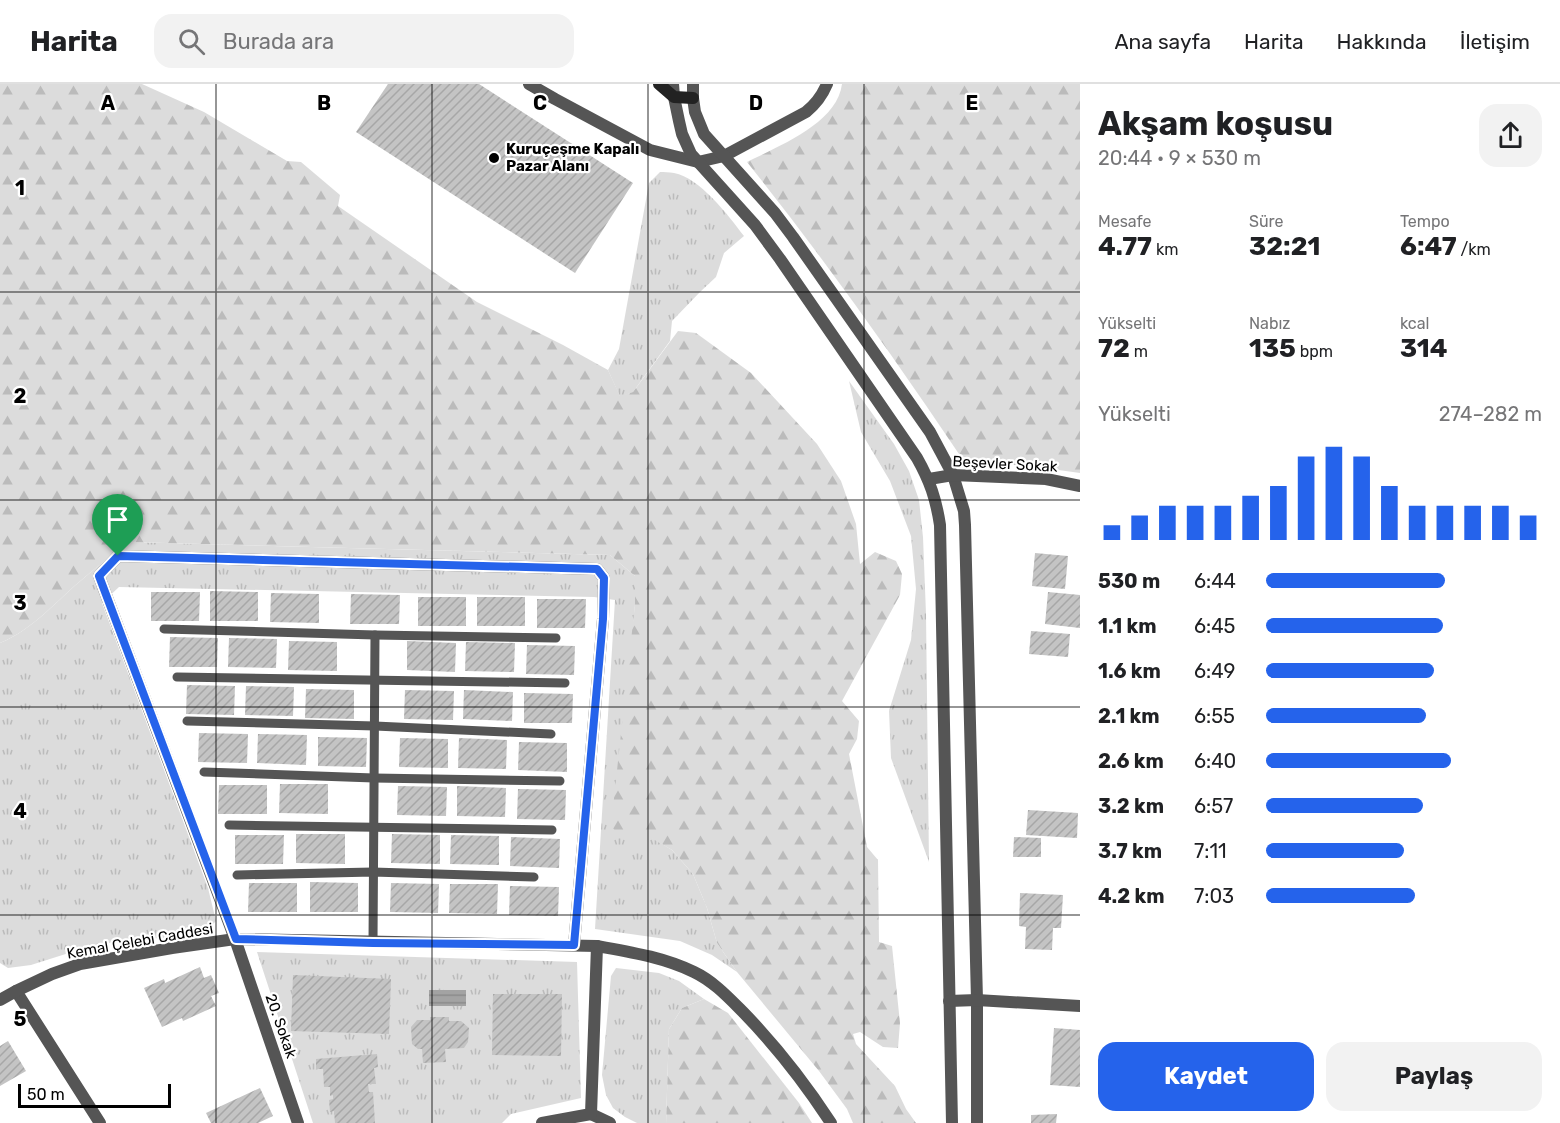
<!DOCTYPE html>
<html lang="tr">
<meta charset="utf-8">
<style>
body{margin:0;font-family:Rubik,sans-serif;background:#f2f2f2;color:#202124;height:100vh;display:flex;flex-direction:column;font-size:22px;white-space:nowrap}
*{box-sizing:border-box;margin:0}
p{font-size:20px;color:#757577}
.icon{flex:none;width:33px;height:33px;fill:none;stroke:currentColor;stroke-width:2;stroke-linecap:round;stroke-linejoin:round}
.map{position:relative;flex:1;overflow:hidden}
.sheet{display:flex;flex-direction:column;background:#fff;width:480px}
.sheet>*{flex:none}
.scale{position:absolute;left:18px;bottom:15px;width:153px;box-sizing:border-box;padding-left:6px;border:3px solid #000;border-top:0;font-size:16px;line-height:21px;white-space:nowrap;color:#000;-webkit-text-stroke:4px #fff;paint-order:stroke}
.pin{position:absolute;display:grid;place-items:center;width:51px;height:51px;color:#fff;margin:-62px -26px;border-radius:50% 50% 50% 0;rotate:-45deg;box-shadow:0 0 6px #0007}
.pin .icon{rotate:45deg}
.round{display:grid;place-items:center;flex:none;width:63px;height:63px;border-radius:18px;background:#f2f2f2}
.overview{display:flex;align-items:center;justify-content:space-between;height:102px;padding:0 18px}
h1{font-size:33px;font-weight:700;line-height:45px}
.figures{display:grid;grid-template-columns:repeat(3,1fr);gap:9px;height:102px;padding:6px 18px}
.figures div{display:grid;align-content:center}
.figures b{font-size:26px;font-weight:700}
.figures small{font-size:16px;font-weight:400}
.figures p{font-size:16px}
.chart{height:168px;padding:12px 18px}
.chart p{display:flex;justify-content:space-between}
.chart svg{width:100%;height:108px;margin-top:6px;stroke:#2563eb;stroke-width:6}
.cta{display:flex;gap:12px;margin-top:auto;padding:12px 18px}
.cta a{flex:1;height:69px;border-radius:18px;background:#2563eb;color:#fff;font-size:24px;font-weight:700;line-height:69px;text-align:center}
.cta a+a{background:#f2f2f2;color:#202124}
ul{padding:0 18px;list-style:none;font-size:20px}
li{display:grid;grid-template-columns:96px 72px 1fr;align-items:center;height:45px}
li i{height:15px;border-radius:8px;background:#2563eb}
header{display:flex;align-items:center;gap:36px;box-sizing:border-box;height:84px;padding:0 30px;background:#fff;border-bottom:2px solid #e0e0e0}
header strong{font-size:28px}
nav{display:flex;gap:33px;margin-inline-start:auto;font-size:21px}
.search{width:420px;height:54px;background:#f2f2f2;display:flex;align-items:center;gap:15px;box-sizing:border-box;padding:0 21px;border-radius:18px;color:#757577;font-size:22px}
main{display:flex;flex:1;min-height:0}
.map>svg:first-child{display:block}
.grass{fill:url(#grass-tufts)}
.forest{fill:url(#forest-firs)}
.water{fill:url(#water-rules)}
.building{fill:url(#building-hatch)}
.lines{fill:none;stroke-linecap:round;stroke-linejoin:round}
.lane{stroke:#555;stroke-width:9}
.street{stroke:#555;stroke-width:12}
.secondary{stroke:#222;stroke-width:12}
.route-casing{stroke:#fff;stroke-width:12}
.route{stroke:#2563eb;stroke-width:8}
.grid{fill:none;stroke:#000;stroke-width:1.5;stroke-opacity:0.55}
.poi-dot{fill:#000;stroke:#fff;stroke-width:2}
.labels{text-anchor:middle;stroke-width:4.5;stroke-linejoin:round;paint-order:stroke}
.poi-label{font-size:15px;font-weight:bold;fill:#000;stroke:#fff;text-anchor:start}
.street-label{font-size:15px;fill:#000;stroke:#fff}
.grid-label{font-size:20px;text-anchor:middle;font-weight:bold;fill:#000;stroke:#fff;stroke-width:4.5;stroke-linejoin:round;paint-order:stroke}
</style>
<header>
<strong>Harita</strong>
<div class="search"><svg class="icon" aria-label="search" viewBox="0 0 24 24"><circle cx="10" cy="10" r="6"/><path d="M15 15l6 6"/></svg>Burada ara</div>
<nav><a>Ana sayfa</a><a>Harita</a><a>Hakkında</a><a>İletişim</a></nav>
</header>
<main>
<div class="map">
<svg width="1080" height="1039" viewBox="0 0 1080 1039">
<defs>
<pattern id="grass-tufts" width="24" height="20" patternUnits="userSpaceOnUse" patternTransform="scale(1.5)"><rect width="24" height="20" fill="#dcdcdc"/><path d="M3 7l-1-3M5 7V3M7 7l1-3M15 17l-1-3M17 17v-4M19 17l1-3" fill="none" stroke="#bbb"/></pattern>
<pattern id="forest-firs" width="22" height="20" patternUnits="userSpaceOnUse" patternTransform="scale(1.5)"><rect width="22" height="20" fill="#dcdcdc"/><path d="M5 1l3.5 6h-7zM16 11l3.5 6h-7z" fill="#bbb"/></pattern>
<pattern id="water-rules" width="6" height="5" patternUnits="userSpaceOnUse" patternTransform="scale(1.5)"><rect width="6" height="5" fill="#a3a3a3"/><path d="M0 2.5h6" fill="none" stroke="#8b8b8b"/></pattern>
<pattern id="building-hatch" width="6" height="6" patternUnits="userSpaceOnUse" patternTransform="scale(1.5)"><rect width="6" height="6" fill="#c4c4c4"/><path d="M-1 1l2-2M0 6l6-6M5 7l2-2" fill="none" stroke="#a7a7a7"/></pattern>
</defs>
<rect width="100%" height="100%" fill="#fff"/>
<!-- grass -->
<g class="grass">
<path d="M660,88C664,88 669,88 674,89C700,94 728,131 744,152L724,169L716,193L700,208L672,237L670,257L633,308L620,313L608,286L619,265L649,99Z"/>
<polygon points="849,297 894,360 909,387 919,416 923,453 926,530 929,778 891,674 889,627 911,556 916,505 911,452 890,397 861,348"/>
<path d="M129,458L610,471L635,492V520L618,750H646L672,766L693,790L707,824L717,859L737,888L712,871L680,857L595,845L615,516L594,513L119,503L102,519L208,804L216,837L206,847L189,852L131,856L94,861L31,881L8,884L0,879V559C34,545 57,516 85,493C99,481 114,469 129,458Z"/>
<polygon points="257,868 577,878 581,1014 511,1030 502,1039 313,1039"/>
<polygon points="616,884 659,889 679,897 704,915 682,924 669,945 666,1039 637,1039 625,1033 613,1024 606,1011 602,991 611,892"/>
</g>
<!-- forest -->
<g class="forest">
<path d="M0,0H142L204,28L287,77L301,78L340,111L338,122L477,218L563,261L608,286L620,312L633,308L678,247L696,249L751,289L817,360L841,397L856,440L860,480L875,468L896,477L902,490L900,511L842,617L859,637L857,655L849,670L867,763L878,776L879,858L892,862L900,939L898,964L883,963L860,948L853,950L856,960L895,1002L906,1025L916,1039H853L847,1025L819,987L737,888L717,859L707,824L693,790L672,766L646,751L618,750L611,742L635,520V492L610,471L129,458C115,469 99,481 85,493C57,516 34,545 0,559Z"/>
<path d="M842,0H1080V389C1040,383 1000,381 961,373C893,272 823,173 747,78C778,62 837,40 842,0Z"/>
<polygon points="704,915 728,929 799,1019 812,1039 666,1039 669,945 682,924"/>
</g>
<!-- water -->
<rect class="water" x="429" y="906" width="37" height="16"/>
<!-- building -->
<g class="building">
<polygon points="388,0 479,0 633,99 575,189 356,48"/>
<polygon points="1035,469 1068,472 1065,505 1032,502"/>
<polygon points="210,507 258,508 258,537 210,537"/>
<polygon points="151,508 200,508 199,537 151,537"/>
<polygon points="1048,508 1080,511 1080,544 1045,540"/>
<polygon points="271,509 319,510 319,539 270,538"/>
<polygon points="351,510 400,511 399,540 350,540"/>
<rect x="418" y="513" width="48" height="29"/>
<rect x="477" y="513" width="48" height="29"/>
<polygon points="537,515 586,515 585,544 537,544"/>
<polygon points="1031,547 1070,550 1068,573 1029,570"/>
<polygon points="170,553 218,554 217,583 169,583"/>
<polygon points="229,554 277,555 276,584 228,583"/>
<polygon points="289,557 337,558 337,587 288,586"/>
<polygon points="407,557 456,559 455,588 407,586"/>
<polygon points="466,558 515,559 514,588 465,587"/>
<polygon points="527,561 575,562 574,591 526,590"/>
<polygon points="187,601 235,602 234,631 186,630"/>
<polygon points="246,602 294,603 293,632 245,631"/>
<polygon points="306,605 354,606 354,635 305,634"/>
<polygon points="405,606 454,607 453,636 404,635"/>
<polygon points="464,606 513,608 512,637 463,635"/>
<polygon points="524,609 573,610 572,639 524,639"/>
<polygon points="199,649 248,650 247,679 198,678"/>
<polygon points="258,650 307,651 306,681 257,679"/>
<polygon points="318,653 367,654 366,683 318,682"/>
<polygon points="400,654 448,655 448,684 399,683"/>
<polygon points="459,654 507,656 506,685 458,684"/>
<polygon points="519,658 567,659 567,688 518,686"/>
<polygon points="280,700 328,700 328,730 279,729"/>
<polygon points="219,701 267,701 267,730 218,730"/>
<polygon points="398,702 447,703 446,732 397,731"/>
<polygon points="457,702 506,704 505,733 457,732"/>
<polygon points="518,705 566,706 565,736 517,735"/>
<polygon points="1028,726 1078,729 1077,754 1026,751"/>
<polygon points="296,750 345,750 345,780 296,779"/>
<polygon points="392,750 440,751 440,780 391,779"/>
<polygon points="235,751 284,751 283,780 235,780"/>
<polygon points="451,751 499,752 499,781 450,780"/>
<polygon points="511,753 560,755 559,784 510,782"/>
<polygon points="1014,753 1041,754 1041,773 1013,773"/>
<polygon points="310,798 358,799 358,828 310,828"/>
<polygon points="249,799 297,799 297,828 248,828"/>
<polygon points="391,799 439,800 438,829 390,828"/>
<polygon points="450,800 498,800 497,830 449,829"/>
<polygon points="510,802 559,803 558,832 509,831"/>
<polygon points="1020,809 1063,811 1061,844 1053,844 1052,866 1025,865 1026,843 1019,842"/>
<polygon points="200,883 204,894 211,891 219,909 211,912 216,922 183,937 182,934 162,943 144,904 164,895 165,899"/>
<polygon points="293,891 391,895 389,950 291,947"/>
<polygon points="493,910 562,910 561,972 492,971"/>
<polygon points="430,933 449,933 449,937 461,937 469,944 468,958 464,964 445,965 446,978 423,979 422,965 418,965 412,960 411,943 417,936 430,936"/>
<polygon points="1054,944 1080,946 1080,1003 1050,1001"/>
<polygon points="8,957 26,987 0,1002 0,962"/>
<polygon points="377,970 378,983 374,984 376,1000 368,1000 369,1008 373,1008 375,1039 335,1039 334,1027 330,1028 329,1016 333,1015 333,1011 330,1012 330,1003 324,1003 323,985 316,985 316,975"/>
<polygon points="260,1004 273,1032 258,1039 211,1039 206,1029"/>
<polygon points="1057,1030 1056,1039 1031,1039 1031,1031"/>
</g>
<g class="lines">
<!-- lane -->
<g class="lane">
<polyline points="164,545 375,551 556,554"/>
<polyline points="177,593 565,599"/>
<polyline points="187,637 375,642 551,650"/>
<polyline points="204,688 374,694 560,697"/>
<polyline points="229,741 552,746"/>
<polyline points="237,791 373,788 534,793"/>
<polyline points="373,859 375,551"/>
</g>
<!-- street -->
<g class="street">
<path d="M529,0L555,15L650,66L698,78L724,72L806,28C816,20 822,12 827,0"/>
<path d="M673,0L674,13L679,37L682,50L691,70L755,141L780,175L917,374C930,397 936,415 940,441L952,1039"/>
<polyline points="693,0 693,14 695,28 704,50 775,129 793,153 930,348 953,391 964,427 965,441 977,916 977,1039"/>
<polyline points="929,395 953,391 1046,395 1080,402"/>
<polyline points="16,907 100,1039"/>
<path d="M0,916L16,907L52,890L80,880L172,864L235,855L597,862C630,868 663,873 694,888C713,897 728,913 743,928C776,962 805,999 831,1039"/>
<polyline points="949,917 977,916 1080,922"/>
<polyline points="591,1030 610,1039"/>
<polyline points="298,1039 235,855 99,492 118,472 597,485 604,494 603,535 574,861"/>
<polyline points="542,1039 591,1030 597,862"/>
</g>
<!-- secondary -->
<polyline class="secondary" points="659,0 674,13 693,14"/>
</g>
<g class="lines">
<defs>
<polygon id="route" points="118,472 597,485 604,494 603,535 574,861 373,859 236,855 99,492"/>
</defs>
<!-- route casing -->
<use href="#route" class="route-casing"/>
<!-- route -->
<use href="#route" class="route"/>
</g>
<!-- grid -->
<path class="grid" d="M216,0V1039M432,0V1039M648,0V1039M864,0V1039M0,208H1080M0,416H1080M0,623H1080M0,831H1080"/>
<!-- markers -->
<circle class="poi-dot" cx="494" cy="74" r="6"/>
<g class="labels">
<!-- poi labels -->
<g class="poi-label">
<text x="506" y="70">Kuruçeşme Kapalı<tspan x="506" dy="17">Pazar Alanı</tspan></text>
</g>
<!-- street labels -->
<g class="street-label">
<text transform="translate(1005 380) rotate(3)" y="5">Beşevler Sokak</text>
<text transform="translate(140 857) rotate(-10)" y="5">Kemal Çelebi Caddesi</text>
<text transform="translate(281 942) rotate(71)" y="5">20. Sokak</text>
</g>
</g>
<g class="grid-label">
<text x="108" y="26">A</text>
<text x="324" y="26">B</text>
<text x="540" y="26">C</text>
<text x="756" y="26">D</text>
<text x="972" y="26">E</text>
<text x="20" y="111">1</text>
<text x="20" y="319">2</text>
<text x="20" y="526">3</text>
<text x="20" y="734">4</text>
<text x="20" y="942">5</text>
</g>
</svg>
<div class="scale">50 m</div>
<div class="pin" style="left:118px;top:472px;background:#1e9e55"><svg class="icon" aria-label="arrive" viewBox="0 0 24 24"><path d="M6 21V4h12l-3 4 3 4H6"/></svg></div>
</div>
<section class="sheet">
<div class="overview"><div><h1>Akşam koşusu</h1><p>20:44 · 9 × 530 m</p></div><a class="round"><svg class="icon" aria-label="share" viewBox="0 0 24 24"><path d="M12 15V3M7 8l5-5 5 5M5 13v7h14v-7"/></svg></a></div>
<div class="figures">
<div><p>Mesafe</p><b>4.77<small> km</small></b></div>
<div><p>Süre</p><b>32:21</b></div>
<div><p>Tempo</p><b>6:47<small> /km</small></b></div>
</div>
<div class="figures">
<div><p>Yükselti</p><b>72<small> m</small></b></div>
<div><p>Nabız</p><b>135<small> bpm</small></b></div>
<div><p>kcal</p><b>314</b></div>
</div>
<div class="chart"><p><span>Yükselti</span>274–282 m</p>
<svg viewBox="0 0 160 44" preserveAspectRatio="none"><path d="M5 44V38M15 44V34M25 44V30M35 44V30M45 44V30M55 44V26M65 44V22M75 44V10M85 44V6M95 44V10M105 44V22M115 44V30M125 44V30M135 44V30M145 44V30M155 44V34"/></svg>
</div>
<ul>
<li><b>530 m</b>6:44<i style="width:65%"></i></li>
<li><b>1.1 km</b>6:45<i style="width:64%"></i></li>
<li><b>1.6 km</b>6:49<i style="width:61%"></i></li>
<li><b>2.1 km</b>6:55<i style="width:58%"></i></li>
<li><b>2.6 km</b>6:40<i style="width:67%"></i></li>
<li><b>3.2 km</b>6:57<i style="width:57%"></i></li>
<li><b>3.7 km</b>7:11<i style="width:50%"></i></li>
<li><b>4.2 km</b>7:03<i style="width:54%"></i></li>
</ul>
<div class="cta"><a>Kaydet</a><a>Paylaş</a></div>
</section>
</main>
